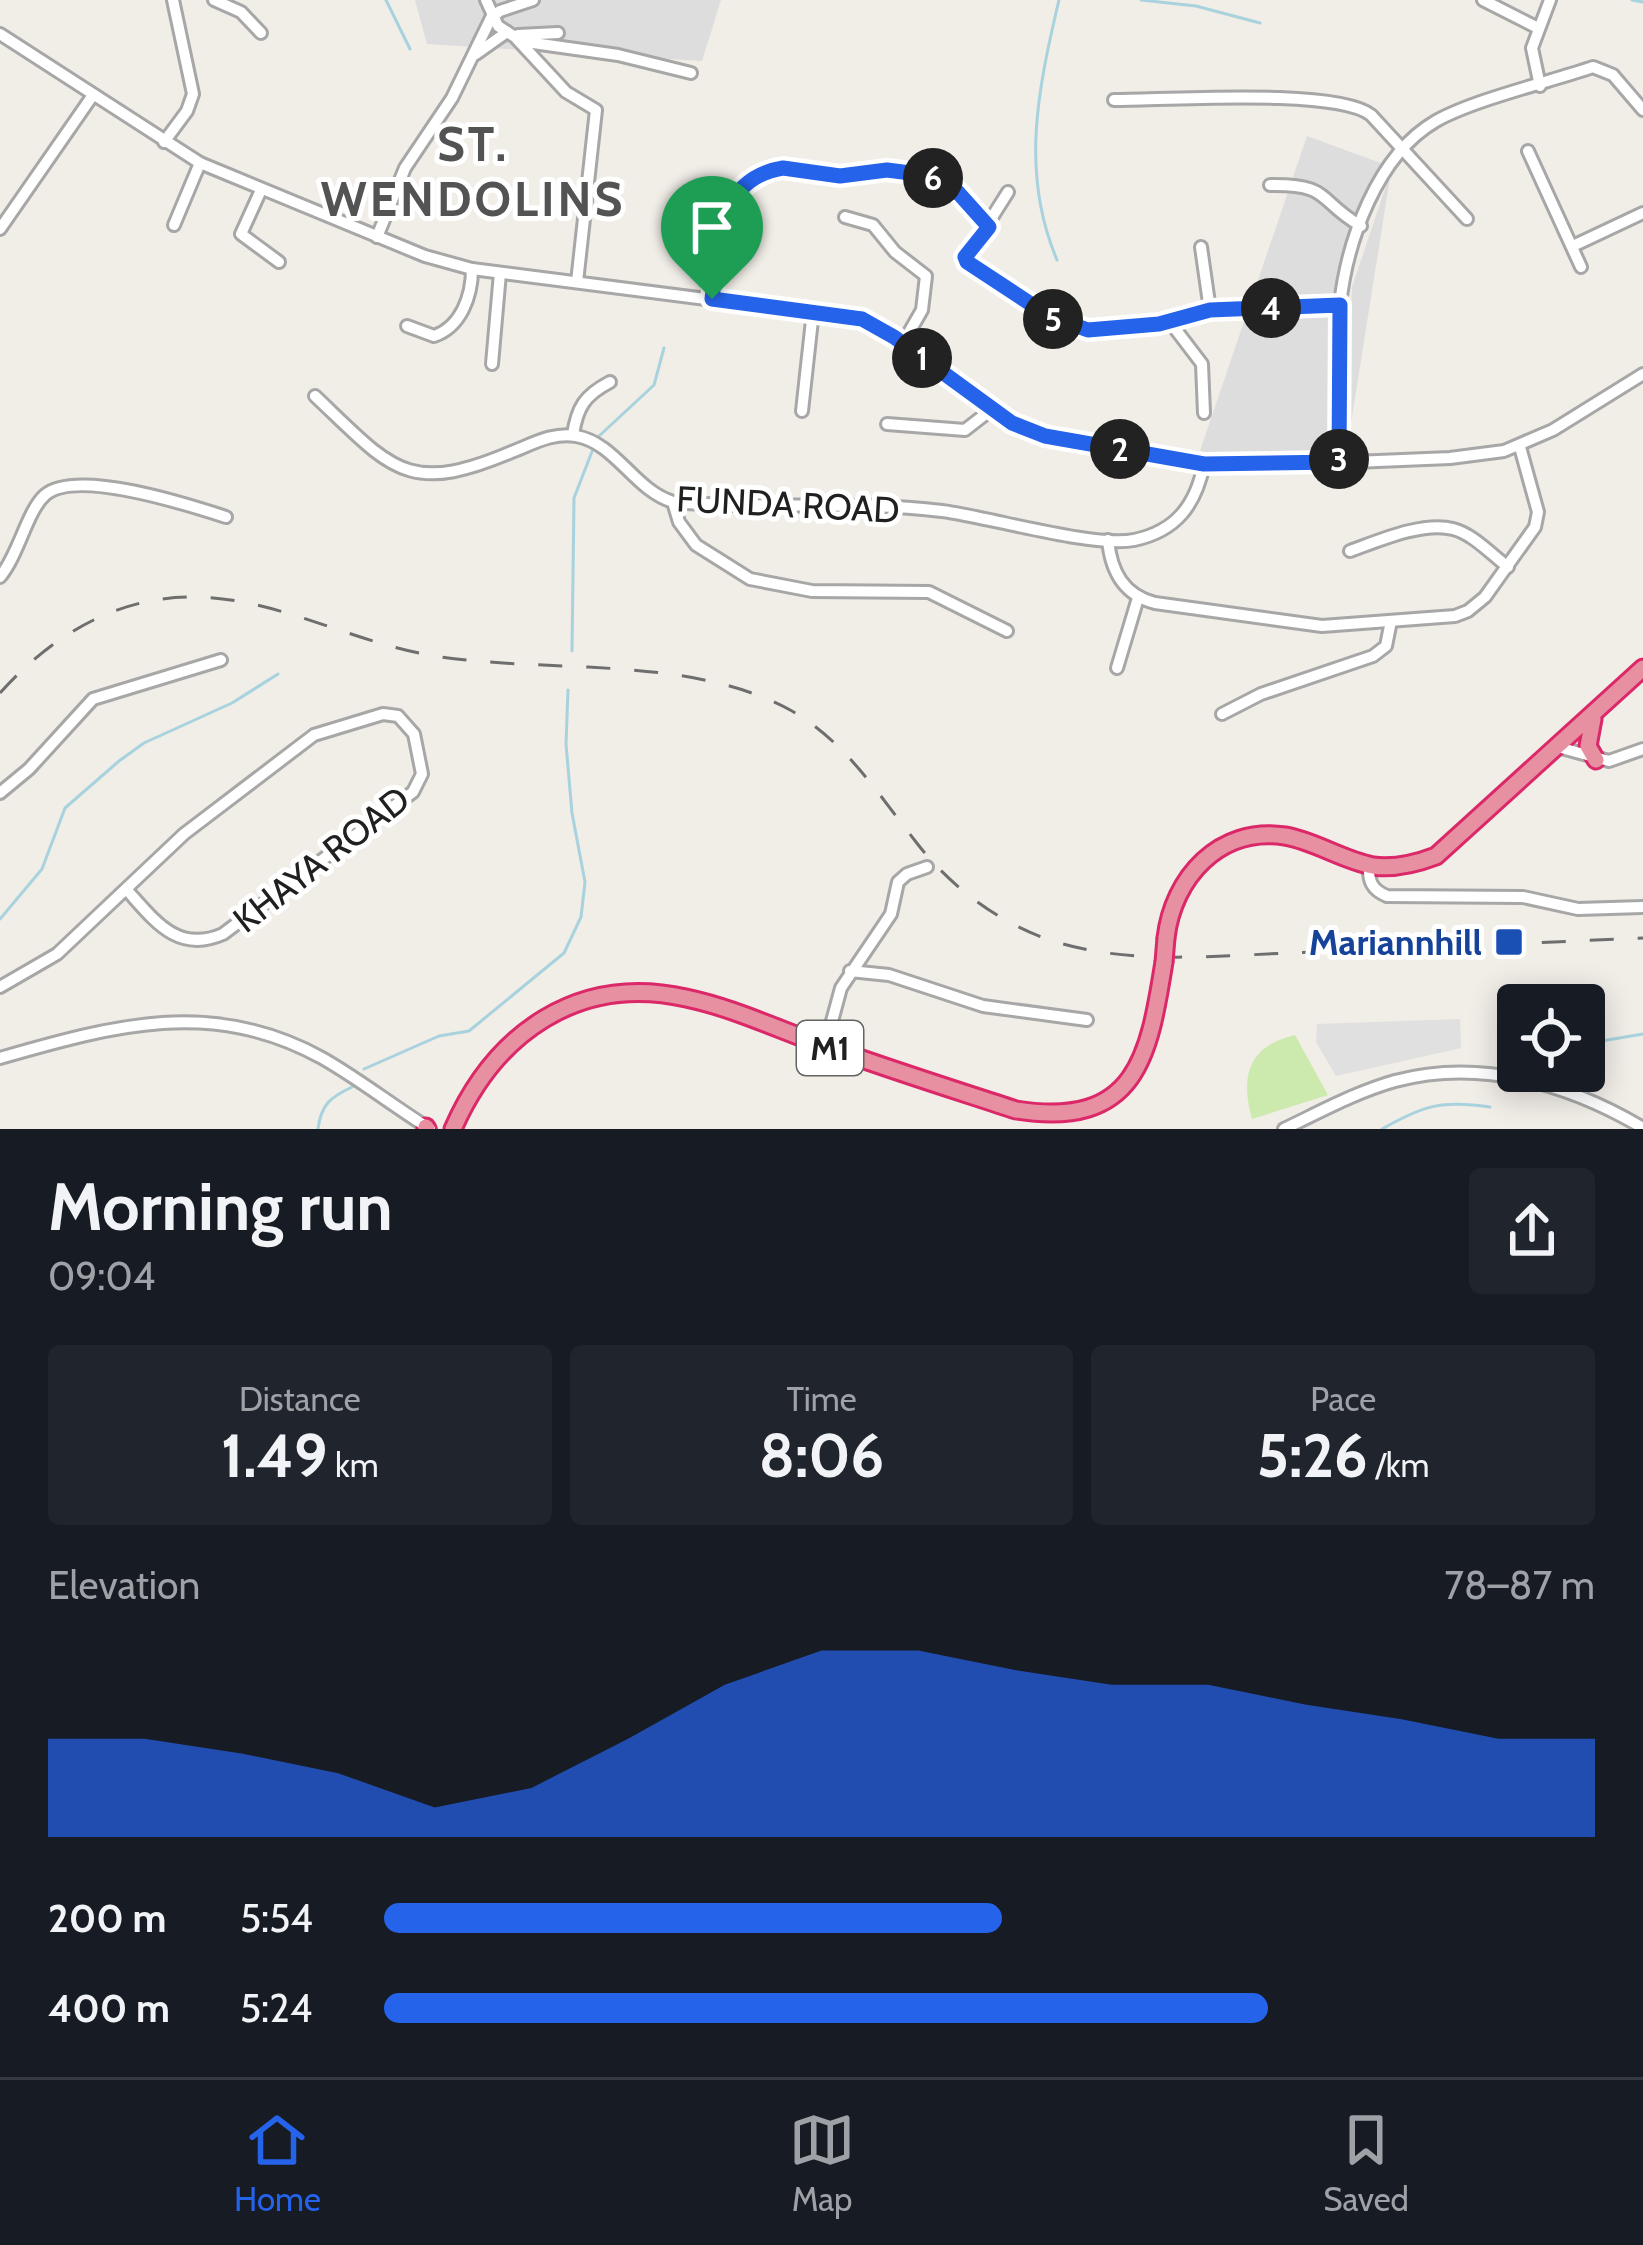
<!DOCTYPE html>
<meta charset="utf-8">
<style>
body{margin:0;font-family:Cabin,sans-serif;background:#20242c;color:#f1f3f6;height:100vh;display:flex;flex-direction:column;font-size:45px;white-space:nowrap}
*{box-sizing:border-box;margin:0}
p{font-size:39px;color:#9ea1a6}
.icon{flex:none;width:66px;height:66px;fill:none;stroke:currentColor;stroke-width:2;stroke-linecap:round;stroke-linejoin:round}
.map{position:relative;height:1129px;overflow:hidden}
.drawer{display:flex;flex-direction:column;background:#171b24;flex:1}
.drawer>*{flex:none}
.buttons{position:absolute;left:1497px;top:984px;display:grid;gap:24px}
.buttons a{display:grid;place-items:center;width:108px;height:108px;border-radius:12px;background:#171b24;box-shadow:0 6px 30px #0003;font-size:60px}
.pin{position:absolute;display:grid;place-items:center;width:102px;height:102px;color:#fff;margin:-123px -51px;border-radius:50% 50% 50% 0;rotate:-45deg;box-shadow:0 0 12px #0007}
.pin .icon{rotate:45deg}
.km{position:absolute;width:60px;height:60px;margin:-30px;border-radius:50%;background:#222;color:#fff;font-size:33px;line-height:60px;text-align:center}
.round{display:grid;place-items:center;flex:none;width:126px;height:126px;border-radius:12px;background:#20242c}
.headline{display:flex;align-items:center;justify-content:space-between;height:204px;padding:0 48px}
h1{font-size:66px;font-weight:700;line-height:90px}
.figures{display:grid;grid-template-columns:repeat(3,1fr);gap:18px;height:204px;padding:12px 48px}
.figures div{display:grid;align-content:center;border-radius:12px;background:#20242c;text-align:center}
.figures b{font-size:60px;font-weight:700}
.figures small{font-size:33px;font-weight:400}
.figures p{font-size:33px}
.chart{height:336px;padding:24px 48px}
.chart p{display:flex;justify-content:space-between}
.chart svg{width:100%;height:216px;margin-top:12px;fill:#2563eb;opacity:.7}
ul{padding:0 48px;list-style:none;font-size:39px}
li{display:grid;grid-template-columns:192px 144px 1fr;align-items:center;height:90px}
li i{height:30px;border-radius:15px;background:#2563eb}
.tab-bar{display:flex;justify-content:space-around;align-items:center;height:168px;border-top:3px solid #363941;background:#171b24;font-size:33px;color:#9ea1a6}
.tab-bar a{display:grid;justify-items:center;gap:6px}
.tab-bar .current{color:#2563eb}
.map>svg:first-child{display:block}
.residential{fill:#dedddd}
.grass{fill:#cdeaae}
.parking{fill:#e0e0e0}
.lines{fill:none;stroke-linecap:round;stroke-linejoin:round}
.stream{stroke:#a8d3de;stroke-width:3}
.minor-casing{stroke:#a7a7a7;stroke-width:16}
.highway-casing{stroke:#db2869;stroke-width:21}
.minor{stroke:#fff;stroke-width:10}
.highway{stroke:#e790a2;stroke-width:15}
.rail{stroke:#6e6e6e;stroke-width:3;stroke-dasharray:24 24;stroke-linecap:butt}
.highway-bridge-casing{stroke:#db2869;stroke-width:21;stroke-linecap:butt}
.highway-bridge{stroke:#e790a2;stroke-width:15}
.route-casing{stroke:#fff;stroke-width:24}
.route{stroke:#2563eb;stroke-width:15}
.transit-dot{fill:#1a4fb4;stroke:#fff;stroke-width:4.5}
.labels{text-anchor:middle;stroke-width:10;stroke-linejoin:round;paint-order:stroke}
.shield{fill:#fff;stroke:#636363;stroke-width:3}
.shield-label{font-size:33px;font-weight:bold;fill:#202020}
.street-label{font-size:36px;fill:#202020;stroke:#fff}
.transit-label{font-size:36px;font-weight:bold;fill:#164399;stroke:#fff;text-anchor:end}
.district-label{font-size:48px;font-weight:bold;letter-spacing:3px;fill:#535353;stroke:#fff}
</style>
<div class="map">
<svg width="1643" height="1129" viewBox="0 0 1643 1129">
<rect width="100%" height="100%" fill="#f1ede7"/>
<!-- residential -->
<g class="residential">
<polygon points="415,0 721,0 702,61 427,44"/>
<polygon points="1307,136 1386,165 1335,305 1329,456 1199,454"/>
<polygon points="1391,171 1345,461 1352,287"/>
</g>
<!-- grass -->
<path class="grass" d="M1295,1035L1328,1095L1252,1119C1240,1076 1248,1046 1295,1035Z"/>
<!-- parking -->
<polygon class="parking" points="1460,1019 1461,1048 1336,1076 1316,1042 1317,1024"/>
<g class="lines">
<!-- stream -->
<g class="stream">
<polyline points="386,0 410,49"/>
<polyline points="1141,0 1196,6 1260,23"/>
<polyline points="1632,0 1643,2"/>
<path d="M1057,260C1020,173 1038,89 1059,0"/>
<polyline points="598,437 654,385 664,348"/>
<polyline points="572,651 574,498 593,449"/>
<polyline points="0,919 42,869 65,808 119,761 144,743 232,703 278,674"/>
<polyline points="1584,1044 1643,1034"/>
<polyline points="364,1069 439,1036 469,1031 564,953 581,917 585,882 572,813 566,744 568,690"/>
<path d="M318,1129C321,1104 331,1097 352,1087"/>
<path d="M1382,1129C1424,1105 1442,1100 1490,1107"/>
</g>
<defs>
<g id="minor">
<polyline points="214,0 241,12 261,33"/>
<polyline points="486,0 498,26 515,37 566,92 596,110 577,282"/>
<polyline points="1483,0 1538,28"/>
<polyline points="0,34 200,163 425,256 472,269 862,319 894,337 1027,430 1233,467 1450,458 1504,451 1553,430 1643,374"/>
<polyline points="518,35 558,33"/>
<polyline points="519,41 618,55 691,73"/>
<polyline points="476,54 507,32"/>
<polyline points="1540,86 1532,48 1550,0"/>
<path d="M1114,100C1167,100 1336,88 1371,115L1467,219"/>
<polyline points="164,142 187,111 193,94 173,0"/>
<polyline points="1528,151 1581,267"/>
<path d="M1270,185C1332,184 1317,201 1361,226"/>
<polyline points="261,190 241,234 279,262"/>
<polyline points="1008,192 965,260 1049,317 1078,329 1159,324 1210,310 1340,305"/>
<polyline points="845,217 873,225 895,252 926,276 922,310 903,343"/>
<polyline points="174,225 200,163"/>
<polyline points="0,229 93,95"/>
<polyline points="377,237 405,168 452,98 491,18 500,11 533,0"/>
<polyline points="1575,245 1643,213"/>
<polyline points="1201,247 1210,310"/>
<polyline points="712,299 721,223 729,202 747,181 775,169 840,176 897,170 926,175 954,188 989,228"/>
<polyline points="1170,322 1202,364 1204,413"/>
<path d="M407,326L434,336C461,327 472,296 472,269"/>
<polyline points="492,364 500,273"/>
<path d="M315,396C392,469 407,497 514,451C534,443 554,432 576,436C616,443 634,490 673,502C762,510 853,500 942,511C989,517 1094,548 1134,540C1177,531 1196,504 1204,464"/>
<polyline points="802,411 813,311"/>
<polyline points="887,424 965,430 992,409"/>
<path d="M573,435C577,407 585,395 610,382"/>
<path d="M1339,462C1339,411 1334,356 1340,305C1347,241 1377,155 1436,121C1473,100 1549,82 1593,67L1613,75L1643,110"/>
<polyline points="673,502 679,522 696,545 750,579 812,591 929,592 1007,631"/>
<path d="M1108,540C1111,572 1124,595 1155,603L1322,626L1455,616L1468,611L1485,597L1535,527L1538,512L1520,447"/>
<path d="M1350,551C1378,541 1423,521 1453,529C1473,534 1492,555 1508,567"/>
<path d="M0,577C19,554 27,511 45,495C76,468 189,505 226,517"/>
<polyline points="1117,668 1138,598"/>
<polyline points="1222,714 1261,694 1373,656 1386,646 1391,621"/>
<polyline points="1558,747 1609,761 1643,749"/>
<polyline points="0,793 29,769 93,699 221,660"/>
<path d="M1369,865C1368,881 1372,890 1387,896L1523,897L1578,909L1643,907"/>
<polyline points="850,971 889,975 983,1006 1087,1020"/>
<path d="M0,987L57,954L184,834L314,735L383,714L398,716L414,734L422,774L413,792L223,934C177,954 154,920 126,889"/>
<polyline points="825,1047 841,988 891,914 898,882 907,874 927,867"/>
<path d="M0,1058C112,1026 212,997 322,1058C359,1079 393,1106 430,1129"/>
<path d="M1284,1129C1320,1112 1356,1092 1395,1081C1480,1058 1569,1084 1643,1128"/>
</g>
<g id="highway">
<polyline points="1593,719 1588,746 1596,760"/>
<path d="M1166,938C1173,878 1219,826 1285,836C1315,841 1342,860 1373,866C1395,869 1415,864 1436,856L1643,668"/>
<polyline points="426,1127 427,1129"/>
<path d="M453,1129C495,1033 578,974 686,998C734,1008 779,1030 825,1046C888,1069 952,1089 1016,1110C1137,1129 1149,1056 1164,962"/>
</g>
</defs>
<!-- minor casing -->
<use href="#minor" class="minor-casing"/>
<!-- highway casing -->
<use href="#highway" class="highway-casing"/>
<!-- minor -->
<use href="#minor" class="minor"/>
<!-- highway -->
<use href="#highway" class="highway"/>
<!-- rail -->
<path class="rail" d="M0,693C43,645 97,608 162,599C260,586 341,641 435,656C549,674 689,654 792,711C846,742 878,794 916,842C952,889 1005,928 1063,944C1134,964 1215,956 1289,953C1407,949 1525,943 1643,938"/>
<defs>
<polyline id="highway-bridge" points="1164,962 1166,938"/>
</defs>
<!-- highway-bridge casing -->
<use href="#highway-bridge" class="highway-bridge-casing"/>
<!-- highway-bridge -->
<use href="#highway-bridge" class="highway-bridge"/>
</g>
<g class="lines">
<defs>
<path id="route" d="M783,168L840,176L887,170L926,175L954,188L989,227L965,257L967,262L1049,316L1088,330L1159,324L1210,310L1340,305L1339,462L1204,464L1045,436L1012,423L894,337L862,319L712,299C719,245 716,179 783,168Z"/>
</defs>
<!-- route casing -->
<use href="#route" class="route-casing"/>
<!-- route -->
<use href="#route" class="route"/>
</g>
<!-- markers -->
<rect class="transit-dot" x="1494" y="927" width="30" height="30" rx="6"/>
<g class="labels">
<!-- shield labels -->
<rect class="shield" x="797" y="1021" width="66" height="54" rx="9"/>
<g class="shield-label">
<text x="830" y="1060">M1</text>
</g>
<!-- street labels -->
<g class="street-label">
<text transform="translate(788 504) rotate(3)" y="13">FUNDA ROAD</text>
<text transform="translate(321 859) rotate(-38)" y="13">KHAYA ROAD</text>
</g>
<!-- transit labels -->
<g class="transit-label">
<text x="1482" y="955">Mariannhill</text>
</g>
<!-- district labels -->
<g class="district-label">
<text x="473" y="161">ST.<tspan x="473" dy="55">WENDOLINS</tspan></text>
</g>
</g>
</svg>
<div class="buttons">
<a><svg class="icon" aria-label="locate" viewBox="0 0 24 24"><circle cx="12" cy="12" r="6"/><path d="M12 2v4M12 18v4M2 12h4M18 12h4"/></svg></a>
</div>
<div class="pin" style="left:712px;top:299px;background:#1e9e55"><svg class="icon" aria-label="arrive" viewBox="0 0 24 24"><path d="M6 21V4h12l-3 4 3 4H6"/></svg></div>
<b class="km" style="left:922px;top:358px">1</b>
<b class="km" style="left:1120px;top:449px">2</b>
<b class="km" style="left:1339px;top:459px">3</b>
<b class="km" style="left:1271px;top:308px">4</b>
<b class="km" style="left:1053px;top:319px">5</b>
<b class="km" style="left:933px;top:178px">6</b>
</div>
<section class="drawer">
<div class="headline"><div><h1>Morning run</h1><p>09:04</p></div><a class="round"><svg class="icon" aria-label="share" viewBox="0 0 24 24"><path d="M12 15V3M7 8l5-5 5 5M5 13v7h14v-7"/></svg></a></div>
<div class="figures">
<div><p>Distance</p><b>1.49<small> km</small></b></div>
<div><p>Time</p><b>8:06</b></div>
<div><p>Pace</p><b>5:26<small> /km</small></b></div>
</div>
<div class="chart"><p><span>Elevation</span>78–87 m</p>
<svg viewBox="0 0 160 44" preserveAspectRatio="none"><path d="M0 44V24L10 24L20 27L30 31L40 38L50 34L60 24L70 13L80 6L90 6L100 10L110 13L120 13L130 17L140 20L150 24L160 24V44z"/></svg>
</div>
<ul>
<li><b>200 m</b>5:54<i style="width:51%"></i></li>
<li><b>400 m</b>5:24<i style="width:73%"></i></li>
</ul>
</section>
<nav class="tab-bar">
<a class="current"><svg class="icon" aria-label="home" viewBox="0 0 24 24"><path d="M3 11l9-7 9 7M6 9v11h12V9"/></svg>Home</a>
<a><svg class="icon" aria-label="map" viewBox="0 0 24 24"><path d="M3 6l6-2 6 2 6-2v14l-6 2-6-2-6 2zM9 4v14M15 6v14"/></svg>Map</a>
<a><svg class="icon" aria-label="saved" viewBox="0 0 24 24"><path d="M7 4h10v16l-5-4-5 4z"/></svg>Saved</a>
</nav>
